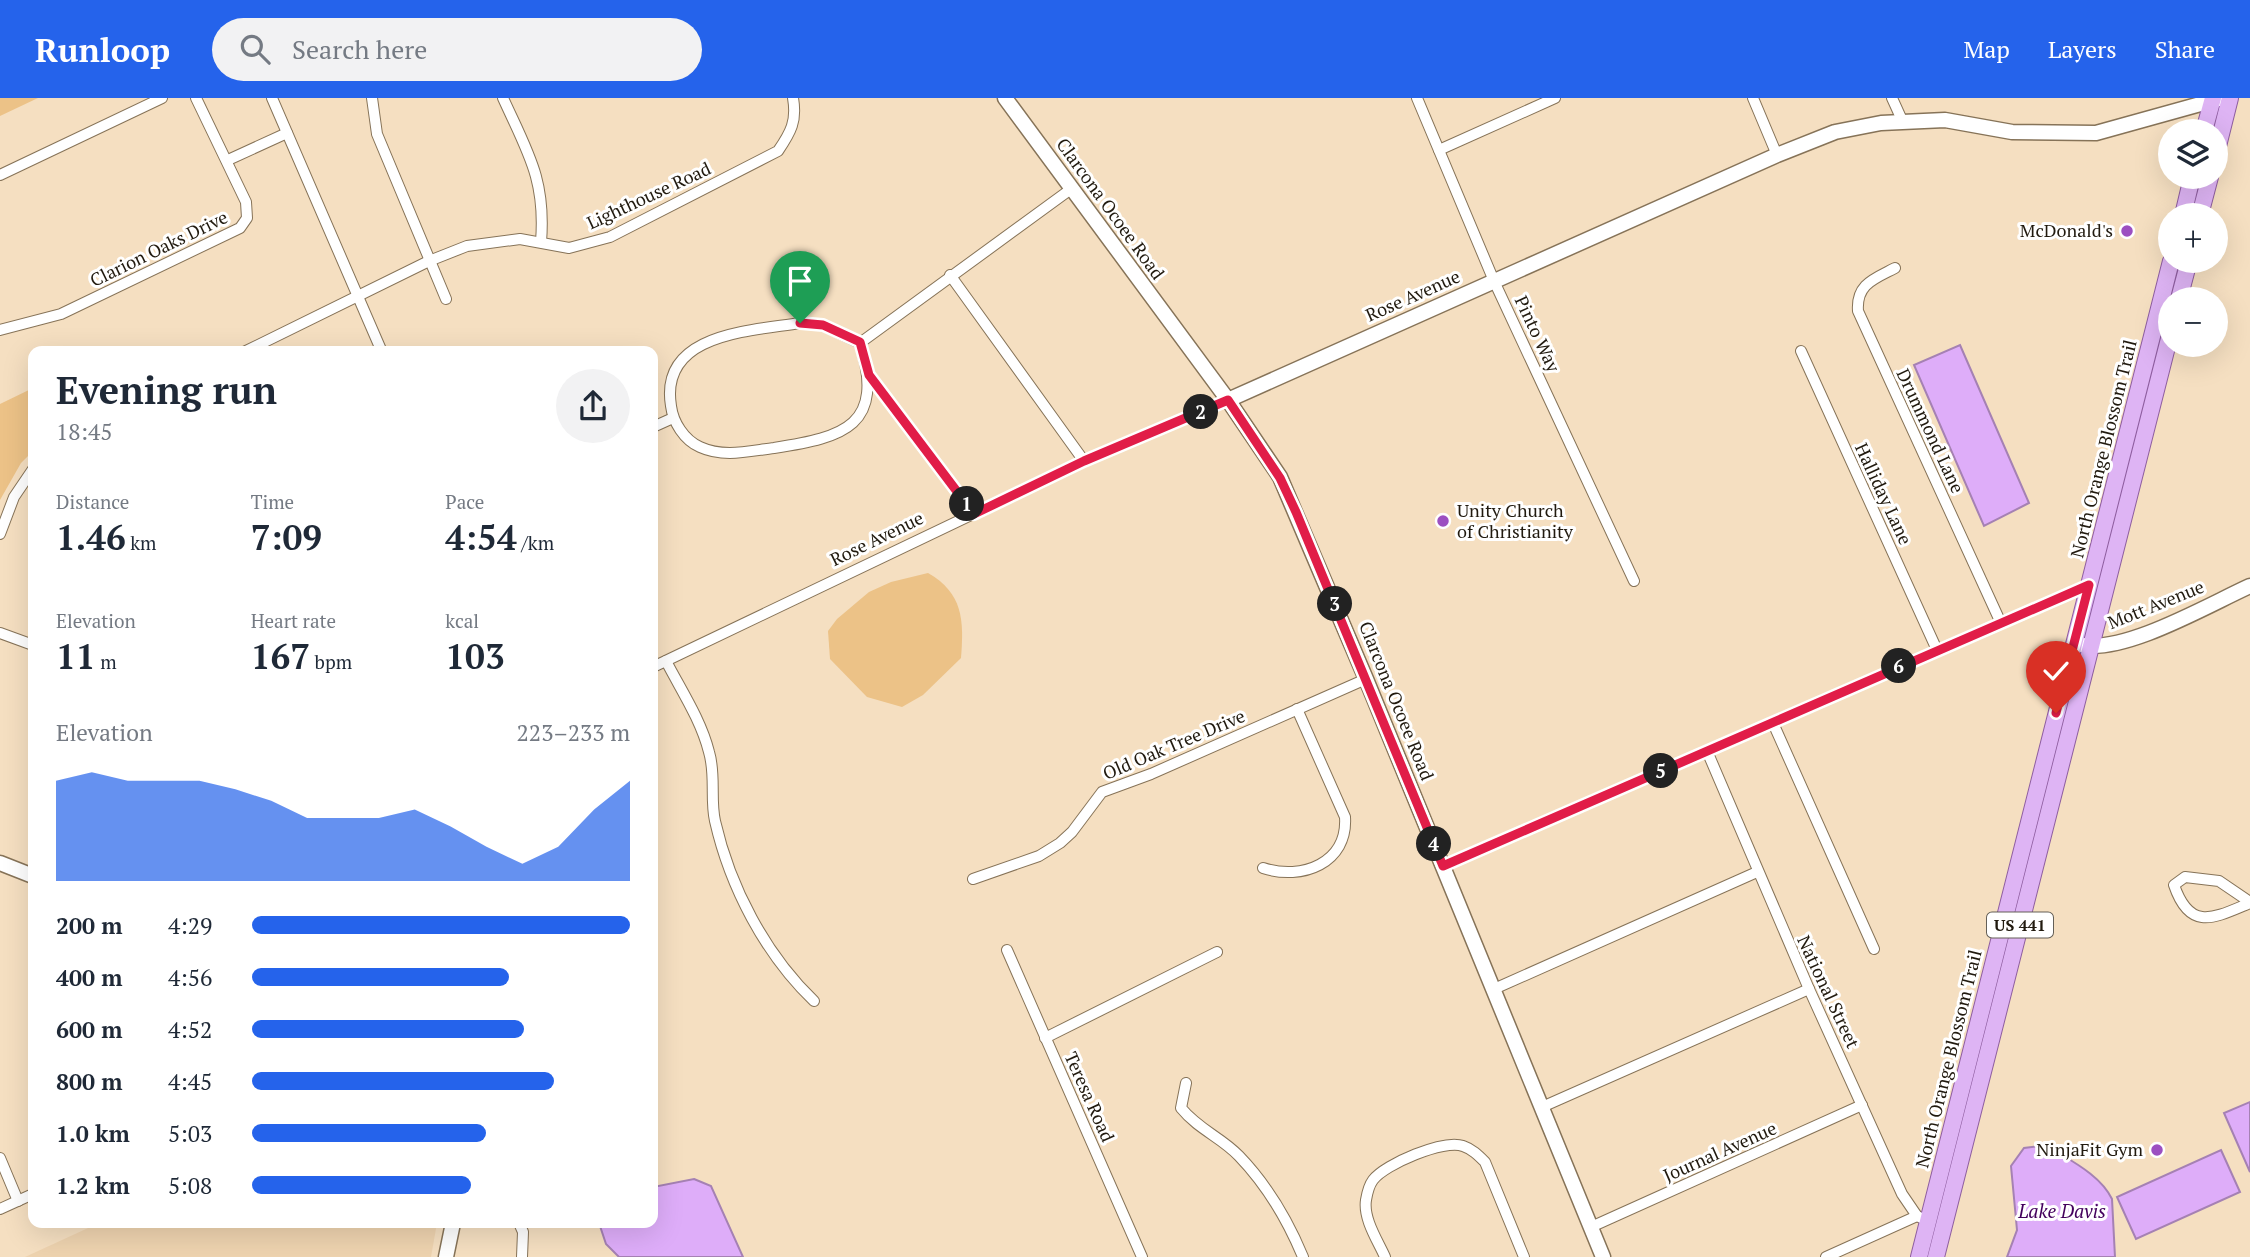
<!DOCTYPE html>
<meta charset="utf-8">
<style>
body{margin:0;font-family:"PT Serif",serif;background:#f2f2f3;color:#1f2937;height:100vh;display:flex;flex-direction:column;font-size:26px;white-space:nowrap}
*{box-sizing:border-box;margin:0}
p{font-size:23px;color:#747a83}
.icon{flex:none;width:38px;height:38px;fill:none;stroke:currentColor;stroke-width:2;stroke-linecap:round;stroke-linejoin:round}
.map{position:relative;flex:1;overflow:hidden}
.panel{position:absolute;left:28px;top:248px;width:630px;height:882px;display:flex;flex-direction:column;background:#fff;border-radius:14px;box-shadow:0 7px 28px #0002}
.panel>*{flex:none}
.tools{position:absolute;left:2158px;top:21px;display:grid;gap:14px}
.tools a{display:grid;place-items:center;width:70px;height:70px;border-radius:50%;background:#fff;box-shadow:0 7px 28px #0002;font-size:35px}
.pin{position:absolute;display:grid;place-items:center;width:60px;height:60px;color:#fff;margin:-72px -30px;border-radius:50% 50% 50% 0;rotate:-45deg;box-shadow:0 0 7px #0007}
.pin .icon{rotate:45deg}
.km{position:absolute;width:35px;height:35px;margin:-18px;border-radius:50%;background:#222;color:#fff;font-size:19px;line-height:35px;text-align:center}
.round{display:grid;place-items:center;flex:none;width:74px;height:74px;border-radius:37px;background:#f2f2f3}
.headline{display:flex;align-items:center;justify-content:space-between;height:119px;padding:0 28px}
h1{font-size:38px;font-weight:700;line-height:52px}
.stats{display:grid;grid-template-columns:repeat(3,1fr);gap:10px;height:119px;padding:7px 28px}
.stats div{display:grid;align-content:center}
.stats b{font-size:35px;font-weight:700}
.stats small{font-size:19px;font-weight:400}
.stats p{font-size:19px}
.chart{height:196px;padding:14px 28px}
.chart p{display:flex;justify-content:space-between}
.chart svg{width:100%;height:126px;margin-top:7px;fill:#2563eb;opacity:.7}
ul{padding:0 28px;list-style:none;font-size:23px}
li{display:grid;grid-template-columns:112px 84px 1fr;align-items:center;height:52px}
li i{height:18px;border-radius:9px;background:#2563eb}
header{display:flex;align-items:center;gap:42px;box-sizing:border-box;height:98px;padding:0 35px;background:#2563eb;color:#fff}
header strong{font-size:33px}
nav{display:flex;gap:38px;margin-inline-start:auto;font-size:24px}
.search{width:490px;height:63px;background:#f2f2f3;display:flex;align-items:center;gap:18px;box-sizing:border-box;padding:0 24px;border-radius:38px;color:#747a83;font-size:26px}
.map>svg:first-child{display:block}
.built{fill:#eed3af}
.green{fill:#ecc287}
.water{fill:#deadf9;stroke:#a581b3;stroke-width:2}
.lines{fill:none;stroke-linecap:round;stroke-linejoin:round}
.street-casing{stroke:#867358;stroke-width:12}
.secondary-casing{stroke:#867358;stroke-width:17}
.primary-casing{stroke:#8e5e9f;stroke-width:18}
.street{stroke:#fff;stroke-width:10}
.secondary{stroke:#fff;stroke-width:14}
.primary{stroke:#deb4f4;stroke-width:16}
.route-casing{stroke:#fff;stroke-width:14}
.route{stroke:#e11d48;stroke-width:9}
.poi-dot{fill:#9c4fc1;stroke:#fff;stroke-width:2.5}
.labels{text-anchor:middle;stroke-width:6;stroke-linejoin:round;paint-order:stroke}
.shield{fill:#fff;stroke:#645f57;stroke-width:2}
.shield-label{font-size:16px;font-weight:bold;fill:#211a0f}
.street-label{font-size:18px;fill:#211a0f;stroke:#fff}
.poi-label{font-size:18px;fill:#211a0f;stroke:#fff;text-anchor:end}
.water-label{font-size:19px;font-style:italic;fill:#43005c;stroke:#fff}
</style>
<header>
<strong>Runloop</strong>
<div class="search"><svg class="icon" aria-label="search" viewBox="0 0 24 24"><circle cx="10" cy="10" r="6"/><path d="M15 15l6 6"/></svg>Search here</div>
<nav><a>Map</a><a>Layers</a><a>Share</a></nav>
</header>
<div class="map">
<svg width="2250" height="1159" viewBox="0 0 2250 1159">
<rect width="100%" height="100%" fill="#f5dfc1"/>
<!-- built -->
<polygon class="built" points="99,1125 437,1125 431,1159 25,1159"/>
<!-- green -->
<g class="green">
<polygon points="0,0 38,0 0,18"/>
<polygon points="33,290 33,353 21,365 0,402 0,306"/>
<path d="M928,475C963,495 964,522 961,560L923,597L902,609L867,599L830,561L828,533L837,521L869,494L891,484Z"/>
</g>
<!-- water -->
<g class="water">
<polygon points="1960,247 2029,405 1984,428 1914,267"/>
<polygon points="2250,1004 2250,1074 2224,1015"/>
<path d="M2046,1047C2069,1062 2100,1076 2112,1101L2115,1159H2007L2017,1132L2011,1068L2024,1050Z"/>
<polygon points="2221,1052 2240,1094 2136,1141 2117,1099"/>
<polygon points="694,1081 711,1088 743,1159 619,1159 606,1146 599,1125 653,1125 653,1089"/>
</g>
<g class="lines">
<defs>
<g id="street">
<polyline points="272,0 382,254"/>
<polyline points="372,0 377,36 446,201"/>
<path d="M503,0C528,55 546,82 541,144"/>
<polyline points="1417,0 1494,183 1634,483"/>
<polyline points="1753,0 1777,57"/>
<polyline points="1892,0 1902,22"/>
<polyline points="1439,52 1555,0"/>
<polyline points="228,62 287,35"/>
<polyline points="0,77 162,0"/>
<path d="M1895,170C1874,181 1856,186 1858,213L2000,523"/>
<polyline points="950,177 1084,363"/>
<path d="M800,225L823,227L860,245C885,328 845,339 774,350C749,353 724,360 700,349C684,342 673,324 671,308C659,235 751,233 800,225Z"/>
<polyline points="0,232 61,216 240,130 247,120 246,104 196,0"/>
<polyline points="860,245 1071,91"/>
<polyline points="1801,253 1937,552"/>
<path d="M244,254L429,163L467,148L520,141L569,150L610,139L778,53C791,34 797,23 793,0"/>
<polyline points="869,277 974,416"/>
<polyline points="653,329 673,320"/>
<polyline points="0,436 14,399 33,371"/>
<polyline points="0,535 33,547"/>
<path d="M666,563C681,592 701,622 709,654C716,677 710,701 715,723C730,789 765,856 814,903"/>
<polyline points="653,569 1084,363 1228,302"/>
<polyline points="1773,625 1874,851"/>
<polyline points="1707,653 1809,891 1902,1096 1917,1118 1930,1124"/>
<polyline points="1443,768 2091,486"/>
<path d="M1263,770C1302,783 1348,765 1345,719L1297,611"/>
<polyline points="973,781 1039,758 1060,745 1072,734 1102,694 1151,676 1366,581"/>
<path d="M2250,804L2219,783L2185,779L2174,787C2190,834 2214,820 2250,805"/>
<polyline points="1007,852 1142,1159"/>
<polyline points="1494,891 1757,774"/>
<polyline points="1045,940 1217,854"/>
<path d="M1186,985L1181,1010C1199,1032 1221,1039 1239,1058C1266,1086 1288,1123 1303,1159"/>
<polyline points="1542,1009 1809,891"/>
<polyline points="0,1060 18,1103"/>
<polyline points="0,1111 33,1096"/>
<polyline points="519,1125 523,1134 522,1159"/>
<polyline points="1591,1129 1862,1007"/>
<path d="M1385,1159C1378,1143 1363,1121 1366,1102C1367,1096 1370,1086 1373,1082C1385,1066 1444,1041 1463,1048C1472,1051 1478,1057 1485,1064L1524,1159"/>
<polyline points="1826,1159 1917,1118"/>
</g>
<g id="secondary">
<polyline points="1005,0 1228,302 1280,379 1366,581 1603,1159"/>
<polyline points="1228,302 1777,57 1835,34 1881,25 1945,22 2012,34 2096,35 2222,0"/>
<path d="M2082,547C2126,555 2208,507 2250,488"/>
<polyline points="0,765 33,778"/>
<polyline points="446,1159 453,1125"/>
</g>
<g id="primary">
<polyline points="2204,33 2213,0"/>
<polyline points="2216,56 2230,0"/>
<polyline points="2183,117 2192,79"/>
<polyline points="2200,117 2210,79"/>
<polyline points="2179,201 2189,163"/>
<polyline points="1919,1159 2171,163"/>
<polyline points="1936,1159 2170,237"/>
</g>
</defs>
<!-- street casing -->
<use href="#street" class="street-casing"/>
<!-- secondary casing -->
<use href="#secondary" class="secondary-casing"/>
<!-- primary casing -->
<use href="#primary" class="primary-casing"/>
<!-- street -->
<use href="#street" class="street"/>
<!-- secondary -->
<use href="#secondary" class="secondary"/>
<!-- primary -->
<use href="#primary" class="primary"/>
</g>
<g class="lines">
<defs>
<polyline id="route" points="800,225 823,227 860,244 869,277 974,416 1084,363 1228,302 1280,380 1296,414 1443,768 2089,487 2056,615"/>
</defs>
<!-- route casing -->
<use href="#route" class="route-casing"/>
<!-- route -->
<use href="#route" class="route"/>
</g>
<!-- markers -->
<g class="poi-dot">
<circle cx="2127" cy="133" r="7"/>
<circle cx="1443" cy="423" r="7"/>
<circle cx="2157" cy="1052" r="7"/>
</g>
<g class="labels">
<!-- shield labels -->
<rect class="shield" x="1987" y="814.5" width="66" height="25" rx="5"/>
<g class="shield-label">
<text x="2020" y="833">US 441</text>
</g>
<!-- street labels -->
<g class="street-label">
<text transform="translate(649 98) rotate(-25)" y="6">Lighthouse Road</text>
<text transform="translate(1110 111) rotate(54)" y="6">Clarcona Ocoee Road</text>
<text transform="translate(159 151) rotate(-26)" y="6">Clarion Oaks Drive</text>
<text transform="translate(1413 198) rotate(-24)" y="6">Rose Avenue</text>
<text transform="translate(1537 236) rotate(65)" y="6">Pinto Way</text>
<text transform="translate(1930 333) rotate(65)" y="6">Drummond Lane</text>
<text transform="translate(2104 351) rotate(-76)" y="6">North Orange Blossom Trail</text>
<text transform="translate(1883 396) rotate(65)" y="6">Halliday Lane</text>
<text transform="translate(877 441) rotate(-26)" y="6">Rose Avenue</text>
<text transform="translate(2156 507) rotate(-22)" y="6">Mott Avenue</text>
<text transform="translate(1396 603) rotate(68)" y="6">Clarcona Ocoee Road</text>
<text transform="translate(1174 647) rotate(-23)" y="6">Old Oak Tree Drive</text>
<text transform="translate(1828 894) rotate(65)" y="6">National Street</text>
<text transform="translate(1949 961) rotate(-76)" y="6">North Orange Blossom Trail</text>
<text transform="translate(1089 999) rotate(66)" y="6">Teresa Road</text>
<text transform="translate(1720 1054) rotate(-24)" y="6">Journal Avenue</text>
</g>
<!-- poi labels -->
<g class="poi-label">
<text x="2113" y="139">McDonald's</text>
<text x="1457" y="419" text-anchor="start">Unity Church<tspan x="1457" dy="21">of Christianity</tspan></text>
<text x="2143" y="1058">NinjaFit Gym</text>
</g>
<!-- water labels -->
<g class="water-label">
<text x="2062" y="1120">Lake Davis</text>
</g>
</g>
</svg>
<div class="tools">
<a><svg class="icon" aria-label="layers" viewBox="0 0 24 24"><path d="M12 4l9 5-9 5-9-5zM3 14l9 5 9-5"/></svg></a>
<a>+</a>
<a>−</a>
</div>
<div class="pin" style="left:800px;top:225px;background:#1e9e55"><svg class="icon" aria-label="arrive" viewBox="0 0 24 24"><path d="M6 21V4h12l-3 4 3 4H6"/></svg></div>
<div class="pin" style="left:2056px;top:615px;background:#d93025"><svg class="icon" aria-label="check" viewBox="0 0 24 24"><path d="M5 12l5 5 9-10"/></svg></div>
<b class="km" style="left:967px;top:406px">1</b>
<b class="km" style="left:1201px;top:314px">2</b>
<b class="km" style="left:1335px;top:506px">3</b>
<b class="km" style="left:1434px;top:746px">4</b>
<b class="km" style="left:1661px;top:673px">5</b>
<b class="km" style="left:1899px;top:568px">6</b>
<section class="panel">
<div class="headline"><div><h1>Evening run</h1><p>18:45</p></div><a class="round"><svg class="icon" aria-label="share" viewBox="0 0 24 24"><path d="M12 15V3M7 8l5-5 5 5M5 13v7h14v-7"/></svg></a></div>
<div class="stats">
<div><p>Distance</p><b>1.46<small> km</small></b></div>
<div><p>Time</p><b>7:09</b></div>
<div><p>Pace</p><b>4:54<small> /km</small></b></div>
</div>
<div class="stats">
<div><p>Elevation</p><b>11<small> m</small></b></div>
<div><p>Heart rate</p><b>167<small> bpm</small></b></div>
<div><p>kcal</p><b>103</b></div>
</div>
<div class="chart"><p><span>Elevation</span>223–233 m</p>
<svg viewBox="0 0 160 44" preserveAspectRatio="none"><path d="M0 44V9L10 6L20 9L30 9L40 9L50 12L60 16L70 22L80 22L90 22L100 19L110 25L120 32L130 38L140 32L150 19L160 9V44z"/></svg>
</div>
<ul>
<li><b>200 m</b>4:29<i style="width:100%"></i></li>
<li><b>400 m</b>4:56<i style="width:68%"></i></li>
<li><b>600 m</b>4:52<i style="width:72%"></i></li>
<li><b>800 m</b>4:45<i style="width:80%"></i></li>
<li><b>1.0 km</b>5:03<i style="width:62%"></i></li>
<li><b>1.2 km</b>5:08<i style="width:58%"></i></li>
</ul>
</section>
</div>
